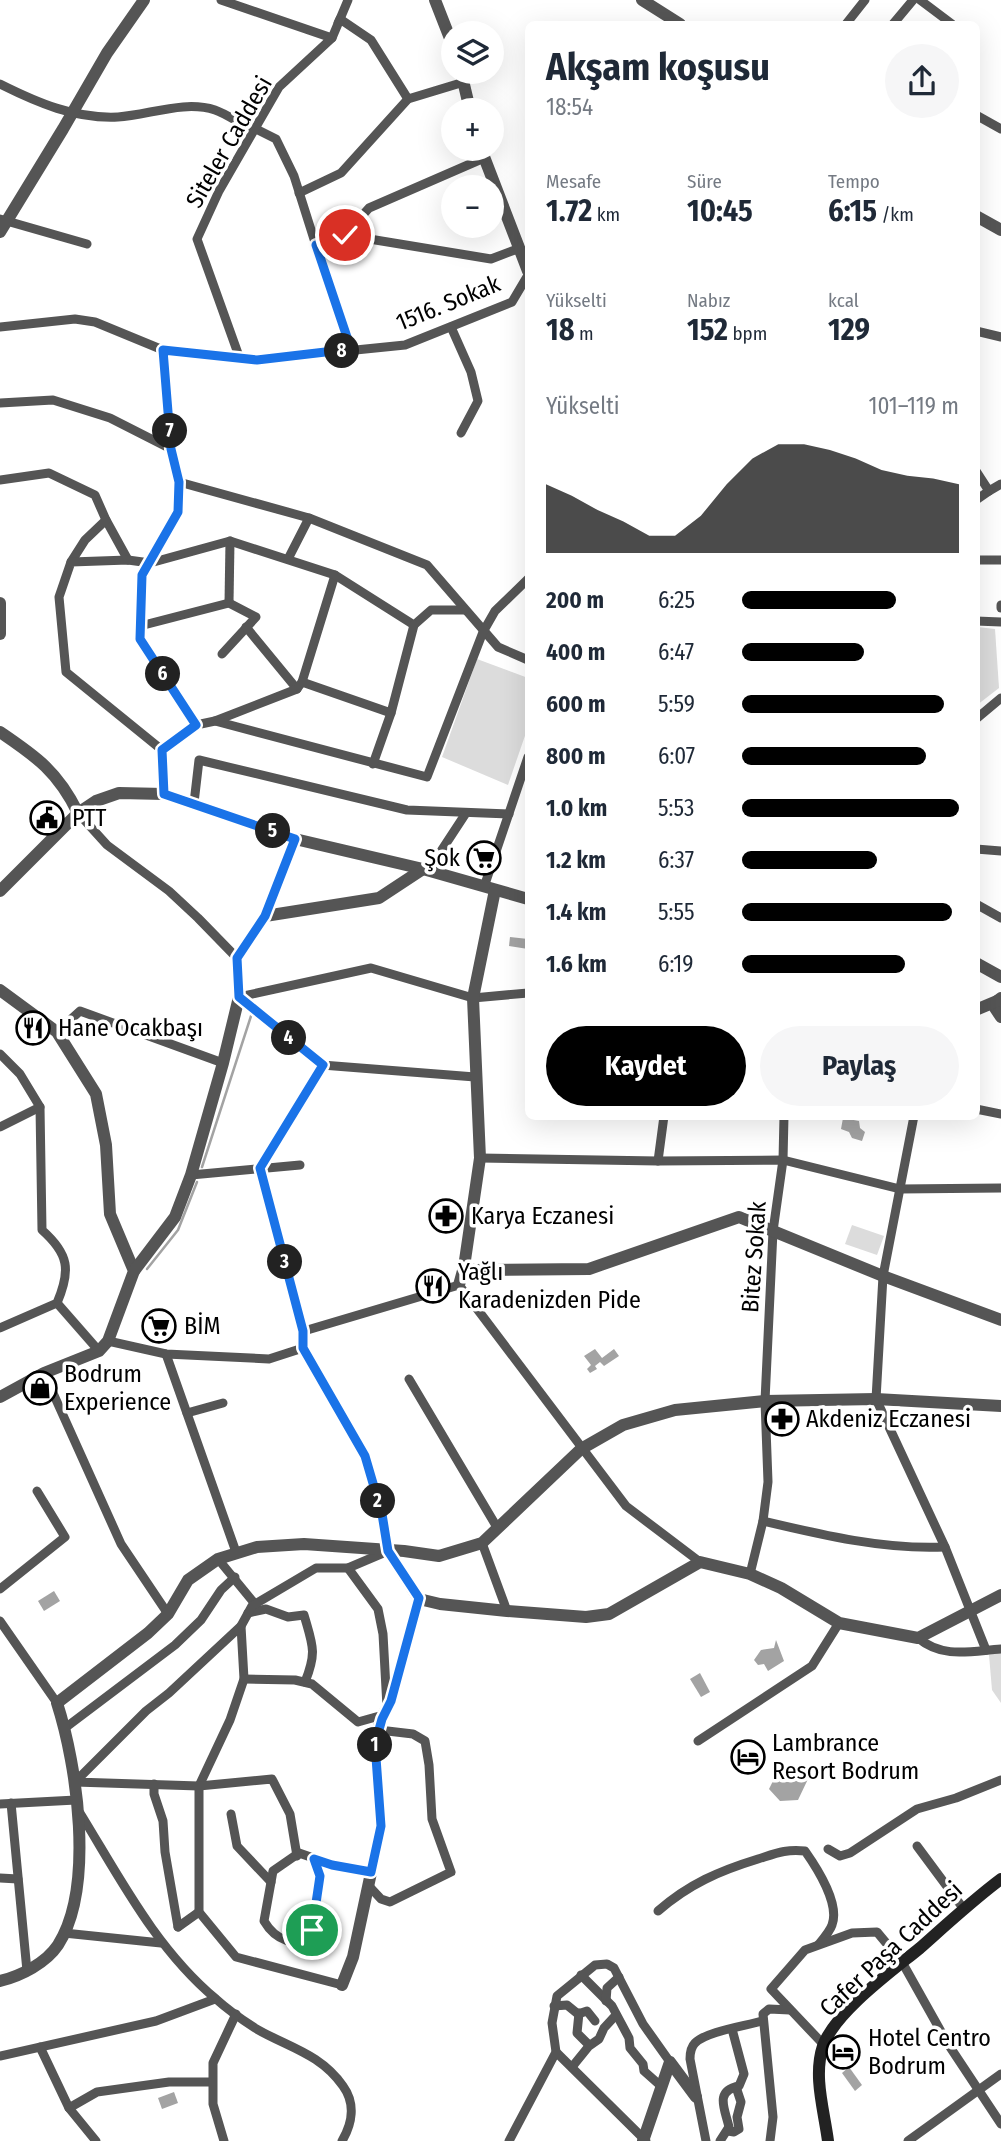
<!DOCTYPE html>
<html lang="tr">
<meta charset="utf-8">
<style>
body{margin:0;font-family:"Fira Sans Condensed",sans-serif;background:#f6f6f7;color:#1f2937;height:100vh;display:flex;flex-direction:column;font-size:26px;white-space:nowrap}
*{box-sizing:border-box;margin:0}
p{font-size:23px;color:#747a83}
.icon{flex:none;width:38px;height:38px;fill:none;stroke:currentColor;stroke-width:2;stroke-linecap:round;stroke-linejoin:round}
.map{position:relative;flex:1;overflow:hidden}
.drawer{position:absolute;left:525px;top:21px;width:455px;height:1099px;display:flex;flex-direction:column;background:#fff;border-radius:10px;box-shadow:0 7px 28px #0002}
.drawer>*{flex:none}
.controls{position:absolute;left:441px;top:21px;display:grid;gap:14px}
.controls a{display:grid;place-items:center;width:63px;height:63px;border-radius:50%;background:#fff;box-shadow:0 7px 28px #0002;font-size:35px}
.pin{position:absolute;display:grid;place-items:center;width:60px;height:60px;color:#fff;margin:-30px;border:4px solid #fff;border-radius:50%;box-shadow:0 2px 7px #0007}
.km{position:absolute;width:35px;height:35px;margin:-18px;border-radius:50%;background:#222;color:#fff;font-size:19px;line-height:35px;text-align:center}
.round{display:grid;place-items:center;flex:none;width:74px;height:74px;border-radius:37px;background:#f6f6f7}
.head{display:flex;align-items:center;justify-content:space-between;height:119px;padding:0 21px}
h1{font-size:38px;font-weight:700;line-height:52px}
.figures{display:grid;grid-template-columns:repeat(3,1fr);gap:10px;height:119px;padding:7px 21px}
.figures div{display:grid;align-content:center}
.figures b{font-size:30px;font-weight:700}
.figures small{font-size:19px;font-weight:400}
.figures p{font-size:19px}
.chart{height:196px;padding:14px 21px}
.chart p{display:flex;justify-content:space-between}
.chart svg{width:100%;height:126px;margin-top:7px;fill:#000;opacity:.7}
.action{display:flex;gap:14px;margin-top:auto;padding:14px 21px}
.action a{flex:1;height:80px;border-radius:42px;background:#000;color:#fff;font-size:28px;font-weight:700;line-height:80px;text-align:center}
.action a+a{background:#f6f6f7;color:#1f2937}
ul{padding:0 21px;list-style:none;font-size:23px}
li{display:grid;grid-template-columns:112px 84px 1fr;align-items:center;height:52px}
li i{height:18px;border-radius:9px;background:#000}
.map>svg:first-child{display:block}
.green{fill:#dcdcdc}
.water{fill:#a3a3a3}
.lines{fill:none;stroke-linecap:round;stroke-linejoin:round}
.stream{stroke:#a3a3a3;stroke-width:2.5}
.minor{stroke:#555;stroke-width:9}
.tertiary{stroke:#555;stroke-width:12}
.secondary{stroke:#222;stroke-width:12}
.route-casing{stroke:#fff;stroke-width:14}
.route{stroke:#1a73e8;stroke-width:9}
.labels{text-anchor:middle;stroke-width:7;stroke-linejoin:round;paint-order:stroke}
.street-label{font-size:24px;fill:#000;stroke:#fff}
.poi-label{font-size:24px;fill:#000;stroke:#fff;text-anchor:start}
</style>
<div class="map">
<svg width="1001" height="2141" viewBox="0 0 1001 2141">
<rect width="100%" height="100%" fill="#fff"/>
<!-- green -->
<g class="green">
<polygon points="977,627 995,629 999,688 977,705"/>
<polygon points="477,659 528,678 528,727 508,785 442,757"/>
<polygon points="852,1225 884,1236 877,1255 845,1244"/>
<polygon points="1001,1652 1001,1703 992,1690 989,1655"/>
</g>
<!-- water -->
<g class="water">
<polygon points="510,937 528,939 528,949 509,946"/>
<polygon points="843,1118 859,1121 860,1128 865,1132 862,1141 852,1138 849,1132 841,1129"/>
<polygon points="595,1349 602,1358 614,1349 619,1356 604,1366 600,1362 595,1366 597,1369 590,1373 587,1369 591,1365 584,1356"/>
<polygon points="54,1591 60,1601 44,1611 38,1601"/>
<polygon points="776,1640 784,1661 768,1671 764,1664 758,1665 754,1660 761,1650 774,1648"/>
<polygon points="700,1673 710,1692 701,1697 690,1679"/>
<polygon points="802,1772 808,1779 798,1800 780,1801 769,1789 773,1781 790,1782 796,1773"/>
<polygon points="849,2067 862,2085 855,2091 842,2073"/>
<polygon points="174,2092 178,2103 162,2109 158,2098"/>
</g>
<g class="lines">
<!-- stream -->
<g class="stream">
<polyline points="202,1167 251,1016"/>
<polyline points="147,1269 178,1230 197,1182"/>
</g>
<!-- minor -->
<g class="minor">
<polyline points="221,0 332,38"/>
<polyline points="920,0 952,24"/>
<polyline points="338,23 340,19 371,40 408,99"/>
<polyline points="846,24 865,0"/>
<polyline points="893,24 913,0"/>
<path d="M0,84C38,103 75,119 118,117C149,115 184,100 215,110C227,114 240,124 253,130"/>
<polyline points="976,115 1001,129"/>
<polyline points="254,128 276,139 294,176 325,274 351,350"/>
<polyline points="299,193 341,173 408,99 464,82"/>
<polyline points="0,219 87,244"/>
<polyline points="345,235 491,259 520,248"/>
<polyline points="316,245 345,235 369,208 484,158"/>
<polyline points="0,327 75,319 95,322 163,350 257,360 405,345 512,302 528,275"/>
<polyline points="451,327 471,372 478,401 461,433"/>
<polyline points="976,331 1001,337"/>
<polyline points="163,350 171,449 179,482 178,512 142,575 140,639 196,725 162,750 164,794"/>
<polyline points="240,359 197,239 219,191 279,87 332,38 348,0"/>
<polyline points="0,403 53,400 110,418 171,449"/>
<polyline points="976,471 989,491 1001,484"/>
<polyline points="0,480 49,473 95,495 106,520 128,560"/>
<polyline points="179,482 309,518 427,565 498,647 528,660"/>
<polyline points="976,500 989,491"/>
<polyline points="288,559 309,518"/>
<polyline points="976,560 1001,560"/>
<polyline points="71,562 85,540 106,520"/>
<polyline points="229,603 230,541"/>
<polyline points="1001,605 1001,608"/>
<polyline points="976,621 1001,622"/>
<polyline points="140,626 229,603 256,617 222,654"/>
<polyline points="246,627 297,689"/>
<polyline points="302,682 335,575"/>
<polyline points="976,719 1001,698"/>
<polyline points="215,721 297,689 302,682 391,713"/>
<polyline points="196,725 215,721 427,777 483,632 495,611 528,579"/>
<polyline points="162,750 66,672 59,597 71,562 128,560 150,563 230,541 335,575 414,625 431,610 464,610"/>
<polyline points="373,764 391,713 414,625"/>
<polyline points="194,803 199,760 407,810 509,814"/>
<polyline points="78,813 107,845 169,891 198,918 237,958"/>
<polyline points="976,849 1001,851"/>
<polyline points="428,871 466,813"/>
<polyline points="484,887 528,757"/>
<polyline points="976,904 1001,918"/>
<polyline points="265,916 295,839"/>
<polyline points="57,1032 80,1011 223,1063"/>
<path d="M0,1054L20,1074L40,1107L42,1230C69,1254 71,1270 57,1303L0,1328"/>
<polyline points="475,1077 322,1065 239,997 371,968 473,998 528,993"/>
<polyline points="976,1109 1001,1114"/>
<polyline points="914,1116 883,1276 876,1399 945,1547 986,1650"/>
<polyline points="0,1127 40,1107"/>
<polyline points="480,1158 658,1161 783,1160 900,1189 1001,1188"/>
<polyline points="658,1161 664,1116"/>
<polyline points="191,1175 300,1165"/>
<polyline points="57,1303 99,1351"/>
<polyline points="304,1331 260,1168 322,1065"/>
<polyline points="108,1341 166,1354 269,1359 303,1348 304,1331 459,1285 626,1506 700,1562"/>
<polyline points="166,1354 236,1552"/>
<polyline points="44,1373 121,1544 168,1614"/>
<polyline points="409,1379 498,1529"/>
<polyline points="187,1413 223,1403"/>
<path d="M763,1521C822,1535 885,1550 945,1547"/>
<polyline points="482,1543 507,1611"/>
<polyline points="218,1559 255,1604"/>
<polyline points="348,1568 378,1609 383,1634 387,1707"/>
<polyline points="750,1574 763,1521 768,1482 765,1401 773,1231 783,1160 784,1116"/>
<polyline points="0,1589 65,1537 37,1491"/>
<path d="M248,1613L266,1609L288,1617L304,1615C313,1646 317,1652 305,1682"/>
<polyline points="0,1621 57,1703"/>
<polyline points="241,1626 244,1679 230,1720 199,1786 199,1912 236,1957 342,1985"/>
<path d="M918,1638C943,1659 971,1651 1001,1649"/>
<polyline points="244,1679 295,1680 312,1684 358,1722 383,1715"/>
<polyline points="65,1728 175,1645 201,1620 221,1590 235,1577"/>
<polyline points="698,1741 812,1666 839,1623"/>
<polyline points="154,1784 154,1794 163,1821 165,1852 178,1927"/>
<polyline points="11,1803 27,1971"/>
<polyline points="0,1804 76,1800"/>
<path d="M80,1813C120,1878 156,1949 216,1999C227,2009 241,2019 255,2028C287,2047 320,2053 343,2086C356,2104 352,2124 342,2141"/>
<polyline points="231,1814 237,1846 271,1882"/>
<polyline points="917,1846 963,1908"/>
<polyline points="828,1849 840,1856 850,1853 917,1809 956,1798 1001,1780"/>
<polyline points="297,1856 290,1814 272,1779 199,1786 75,1782 146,1711 169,1693 241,1626 252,1606 316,1568 348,1568 388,1551 382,1515 365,1456 303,1348"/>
<path d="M314,1859C315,1864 318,1869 319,1874C321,1884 317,1921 312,1929C298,1953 274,1938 264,1921L273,1871L299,1853C323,1862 346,1868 371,1872"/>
<polyline points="0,1878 18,1879"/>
<polyline points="368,1885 381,1899 390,1902 451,1872 432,1819 429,1765 425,1741 413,1734 379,1730"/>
<path d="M658,1911C689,1884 719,1871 758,1859C777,1853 786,1849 805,1851C817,1868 840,1904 832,1925C830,1931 824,1938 819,1944"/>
<polyline points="178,1927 199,1912"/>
<polyline points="64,1933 161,1943"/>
<polyline points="581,1975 612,2006 629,2038 630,2048 643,2064 644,2071 662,2087"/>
<polyline points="606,2001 607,1988 619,1977"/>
<polyline points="554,2006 567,2005 578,2014 587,2011 595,2021"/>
<polyline points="579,2013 577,2033 589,2045"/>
<polyline points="824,2045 771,1989 805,1950 852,1933 877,1932 902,1962 948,2044 1001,2124"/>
<polyline points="40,2047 69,2108 96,2141"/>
<polyline points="556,2052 646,2141"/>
<polyline points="0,2056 156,2021 215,1999"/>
<polyline points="572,2067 589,2046 599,2039 604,2028 616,2015"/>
<polyline points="69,2108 97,2092 169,2082 211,2082"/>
<polyline points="728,2131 734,2132 739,2129 737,2117 741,2102 736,2087"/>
<polyline points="224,2141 213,2104 213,2063 236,2014"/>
<polyline points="509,2141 556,2052 552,2023 557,1996 595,1965 607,1964 614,1968 643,2024 670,2062"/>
<path d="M706,2141L690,2059C690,2053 691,2047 695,2043C707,2031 746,2026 762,2021"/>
<path d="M720,2141L729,2127C725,2109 714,2091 739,2086L744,2074L732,2029"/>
<polyline points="770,2141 773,2117 763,2014 769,2009 790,2010"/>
<polyline points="908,2141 1001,2074"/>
</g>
<!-- tertiary -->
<g class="tertiary">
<polyline points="435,0 453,46"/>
<polyline points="642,0 680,24"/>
<polyline points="461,72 470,110"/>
<polyline points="481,149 528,271"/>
<polyline points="976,216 1001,230"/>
<polyline points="0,232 63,129 107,53 144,0"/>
<polyline points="0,603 0,634"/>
<path d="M0,732C37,757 58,772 78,813"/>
<polyline points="0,891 78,813 96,801 119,793 164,794 295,839 423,869 528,899"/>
<polyline points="976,963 1001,977"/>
<polyline points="0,990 57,1032 96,1094 106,1145 110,1214 134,1271 108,1341 99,1351 44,1373 0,1397"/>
<polyline points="1001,998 997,1001 995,1008 1001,1017"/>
<polyline points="978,1009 997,1001"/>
<polyline points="464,1267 474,1270 589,1269 739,1217 883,1276 1001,1320"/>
<polyline points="134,1271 175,1217 191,1175 223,1063 239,997 237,958 265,916 379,898 423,869"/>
<polyline points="459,1285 464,1267 480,1158 473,998 495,890"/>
<polyline points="388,1551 419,1599 440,1604 507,1611 586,1617 609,1614 700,1562 750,1574 781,1588 839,1623 918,1638 1001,1595"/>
<path d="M0,1981C21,1976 46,1963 58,1945C95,1887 77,1765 57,1703L148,1633L168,1614L188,1580L218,1559L257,1547L304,1544L404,1551L439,1556L482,1543L581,1449L623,1425L675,1410L765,1401L876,1399L1001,1406"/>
<polyline points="342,1985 353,1957 381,1826 375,1744 381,1719 391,1701 419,1599"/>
<polyline points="643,2141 670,2062 696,2097"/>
</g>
<!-- secondary -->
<path class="secondary" d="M828,2141C824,2110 813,2076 823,2046C835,2012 892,1971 920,1948C947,1924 973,1900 1001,1879"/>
</g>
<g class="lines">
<defs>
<polyline id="route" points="312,1930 320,1876 314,1859 332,1865 371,1872 381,1826 375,1744 382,1719 391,1701 419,1598 388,1551 382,1514 365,1456 303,1348 303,1331 260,1168 323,1065 239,997 237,958 265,916 295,839 164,794 162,750 196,725 140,639 142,575 178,512 179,482 171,449 163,350 257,360 351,349 316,245 345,235"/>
</defs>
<!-- route casing -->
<use href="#route" class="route-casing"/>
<!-- route -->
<use href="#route" class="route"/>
</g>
<!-- icons -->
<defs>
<symbol id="civic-ring" viewBox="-11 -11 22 22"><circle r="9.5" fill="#fff" stroke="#000" stroke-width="1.5"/><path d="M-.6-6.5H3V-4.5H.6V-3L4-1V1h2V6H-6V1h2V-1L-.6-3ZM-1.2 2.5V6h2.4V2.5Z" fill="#000"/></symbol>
<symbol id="supermarket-ring" viewBox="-11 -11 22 22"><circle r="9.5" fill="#fff" stroke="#000" stroke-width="1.5"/><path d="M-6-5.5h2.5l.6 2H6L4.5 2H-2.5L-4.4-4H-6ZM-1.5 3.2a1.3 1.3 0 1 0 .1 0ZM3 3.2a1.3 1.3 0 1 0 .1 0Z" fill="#000"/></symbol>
<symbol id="restaurant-ring" viewBox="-11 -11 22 22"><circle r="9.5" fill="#fff" stroke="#000" stroke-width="1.5"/><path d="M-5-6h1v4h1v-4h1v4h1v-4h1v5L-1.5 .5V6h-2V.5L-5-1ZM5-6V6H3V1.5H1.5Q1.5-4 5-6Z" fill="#000"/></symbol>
<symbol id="pharmacy-ring" viewBox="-11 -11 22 22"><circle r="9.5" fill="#fff" stroke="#000" stroke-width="1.5"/><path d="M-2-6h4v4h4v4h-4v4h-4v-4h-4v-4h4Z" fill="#000"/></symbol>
<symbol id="shop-ring" viewBox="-11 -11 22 22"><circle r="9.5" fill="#fff" stroke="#000" stroke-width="1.5"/><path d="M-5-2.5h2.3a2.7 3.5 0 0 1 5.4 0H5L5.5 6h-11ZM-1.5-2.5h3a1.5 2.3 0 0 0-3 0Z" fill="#000"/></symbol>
<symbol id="hotel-ring" viewBox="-11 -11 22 22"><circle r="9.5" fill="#fff" stroke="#000" stroke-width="1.5"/><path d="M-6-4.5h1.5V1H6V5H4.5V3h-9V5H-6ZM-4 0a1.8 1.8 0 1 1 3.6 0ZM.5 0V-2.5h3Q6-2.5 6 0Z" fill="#000"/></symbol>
</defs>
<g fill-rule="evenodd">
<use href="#civic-ring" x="28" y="799" width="38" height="38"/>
<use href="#supermarket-ring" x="465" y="839" width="38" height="38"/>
<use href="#restaurant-ring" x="14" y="1009" width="38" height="38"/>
<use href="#pharmacy-ring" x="427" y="1197" width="38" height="38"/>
<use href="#restaurant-ring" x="414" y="1267" width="38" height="38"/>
<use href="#supermarket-ring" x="140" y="1307" width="38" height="38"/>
<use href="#shop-ring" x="21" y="1369" width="38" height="38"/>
<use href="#pharmacy-ring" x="763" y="1400" width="38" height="38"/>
<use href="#hotel-ring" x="729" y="1738" width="38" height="38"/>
<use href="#hotel-ring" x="824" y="2033" width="38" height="38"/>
</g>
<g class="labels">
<!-- street labels -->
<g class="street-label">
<text transform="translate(229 142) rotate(-60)" y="8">Siteler Caddesi</text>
<text transform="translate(448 303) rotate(-22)" y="8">1516. Sokak</text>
<text transform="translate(754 1257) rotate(-86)" y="8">Bitez Sokak</text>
<text transform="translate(891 1949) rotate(-43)" y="8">Cafer Paşa Caddesi</text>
</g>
<!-- poi labels -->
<g class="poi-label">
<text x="72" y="826">PTT</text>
<text x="460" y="866" text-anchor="end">Şok</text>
<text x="58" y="1036">Hane Ocakbaşı</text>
<text x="471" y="1224">Karya Eczanesi</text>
<text x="458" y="1280">Yağlı<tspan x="458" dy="28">Karadenizden Pide</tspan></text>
<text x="184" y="1334">BİM</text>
<text x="64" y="1382">Bodrum<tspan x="64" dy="28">Experience</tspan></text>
<text x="806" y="1427">Akdeniz Eczanesi</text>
<text x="772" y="1751">Lambrance<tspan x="772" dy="28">Resort Bodrum</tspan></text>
<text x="868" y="2046">Hotel Centro<tspan x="868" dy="28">Bodrum</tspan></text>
</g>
</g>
</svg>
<div class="controls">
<a><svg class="icon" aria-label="layers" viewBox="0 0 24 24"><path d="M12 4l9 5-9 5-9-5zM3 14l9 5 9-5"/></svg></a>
<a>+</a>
<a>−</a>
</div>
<div class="pin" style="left:312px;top:1930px;background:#1e9e55"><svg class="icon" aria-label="arrive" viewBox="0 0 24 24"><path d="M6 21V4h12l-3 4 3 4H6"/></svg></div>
<div class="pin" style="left:345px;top:235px;background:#d93025"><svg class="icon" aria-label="check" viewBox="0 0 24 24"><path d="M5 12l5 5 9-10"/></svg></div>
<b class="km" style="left:375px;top:1745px">1</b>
<b class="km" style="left:378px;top:1501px">2</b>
<b class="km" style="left:285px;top:1262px">3</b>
<b class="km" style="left:289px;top:1038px">4</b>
<b class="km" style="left:273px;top:831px">5</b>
<b class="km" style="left:163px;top:674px">6</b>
<b class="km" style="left:170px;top:431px">7</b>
<b class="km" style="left:342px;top:351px">8</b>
<section class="drawer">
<div class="head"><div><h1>Akşam koşusu</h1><p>18:54</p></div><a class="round"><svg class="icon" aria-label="share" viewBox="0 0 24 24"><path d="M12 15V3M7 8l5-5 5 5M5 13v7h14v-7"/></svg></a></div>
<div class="figures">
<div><p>Mesafe</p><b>1.72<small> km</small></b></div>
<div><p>Süre</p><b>10:45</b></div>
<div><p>Tempo</p><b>6:15<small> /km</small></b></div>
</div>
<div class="figures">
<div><p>Yükselti</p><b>18<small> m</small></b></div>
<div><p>Nabız</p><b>152<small> bpm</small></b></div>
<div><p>kcal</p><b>129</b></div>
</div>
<div class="chart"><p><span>Yükselti</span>101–119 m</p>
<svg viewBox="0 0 160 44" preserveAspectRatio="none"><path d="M0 44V20L10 24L20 29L30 33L40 38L50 38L60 31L70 20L80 11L90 6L100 6L110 8L120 11L130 15L140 17L150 18L160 20V44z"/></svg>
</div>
<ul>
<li><b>200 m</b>6:25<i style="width:71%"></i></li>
<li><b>400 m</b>6:47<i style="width:56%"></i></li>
<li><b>600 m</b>5:59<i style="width:93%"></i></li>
<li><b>800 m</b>6:07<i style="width:85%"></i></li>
<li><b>1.0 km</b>5:53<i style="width:100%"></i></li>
<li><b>1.2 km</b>6:37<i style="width:62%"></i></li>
<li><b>1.4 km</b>5:55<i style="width:97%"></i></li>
<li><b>1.6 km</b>6:19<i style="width:75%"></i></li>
</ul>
<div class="action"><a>Kaydet</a><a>Paylaş</a></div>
</section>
</div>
